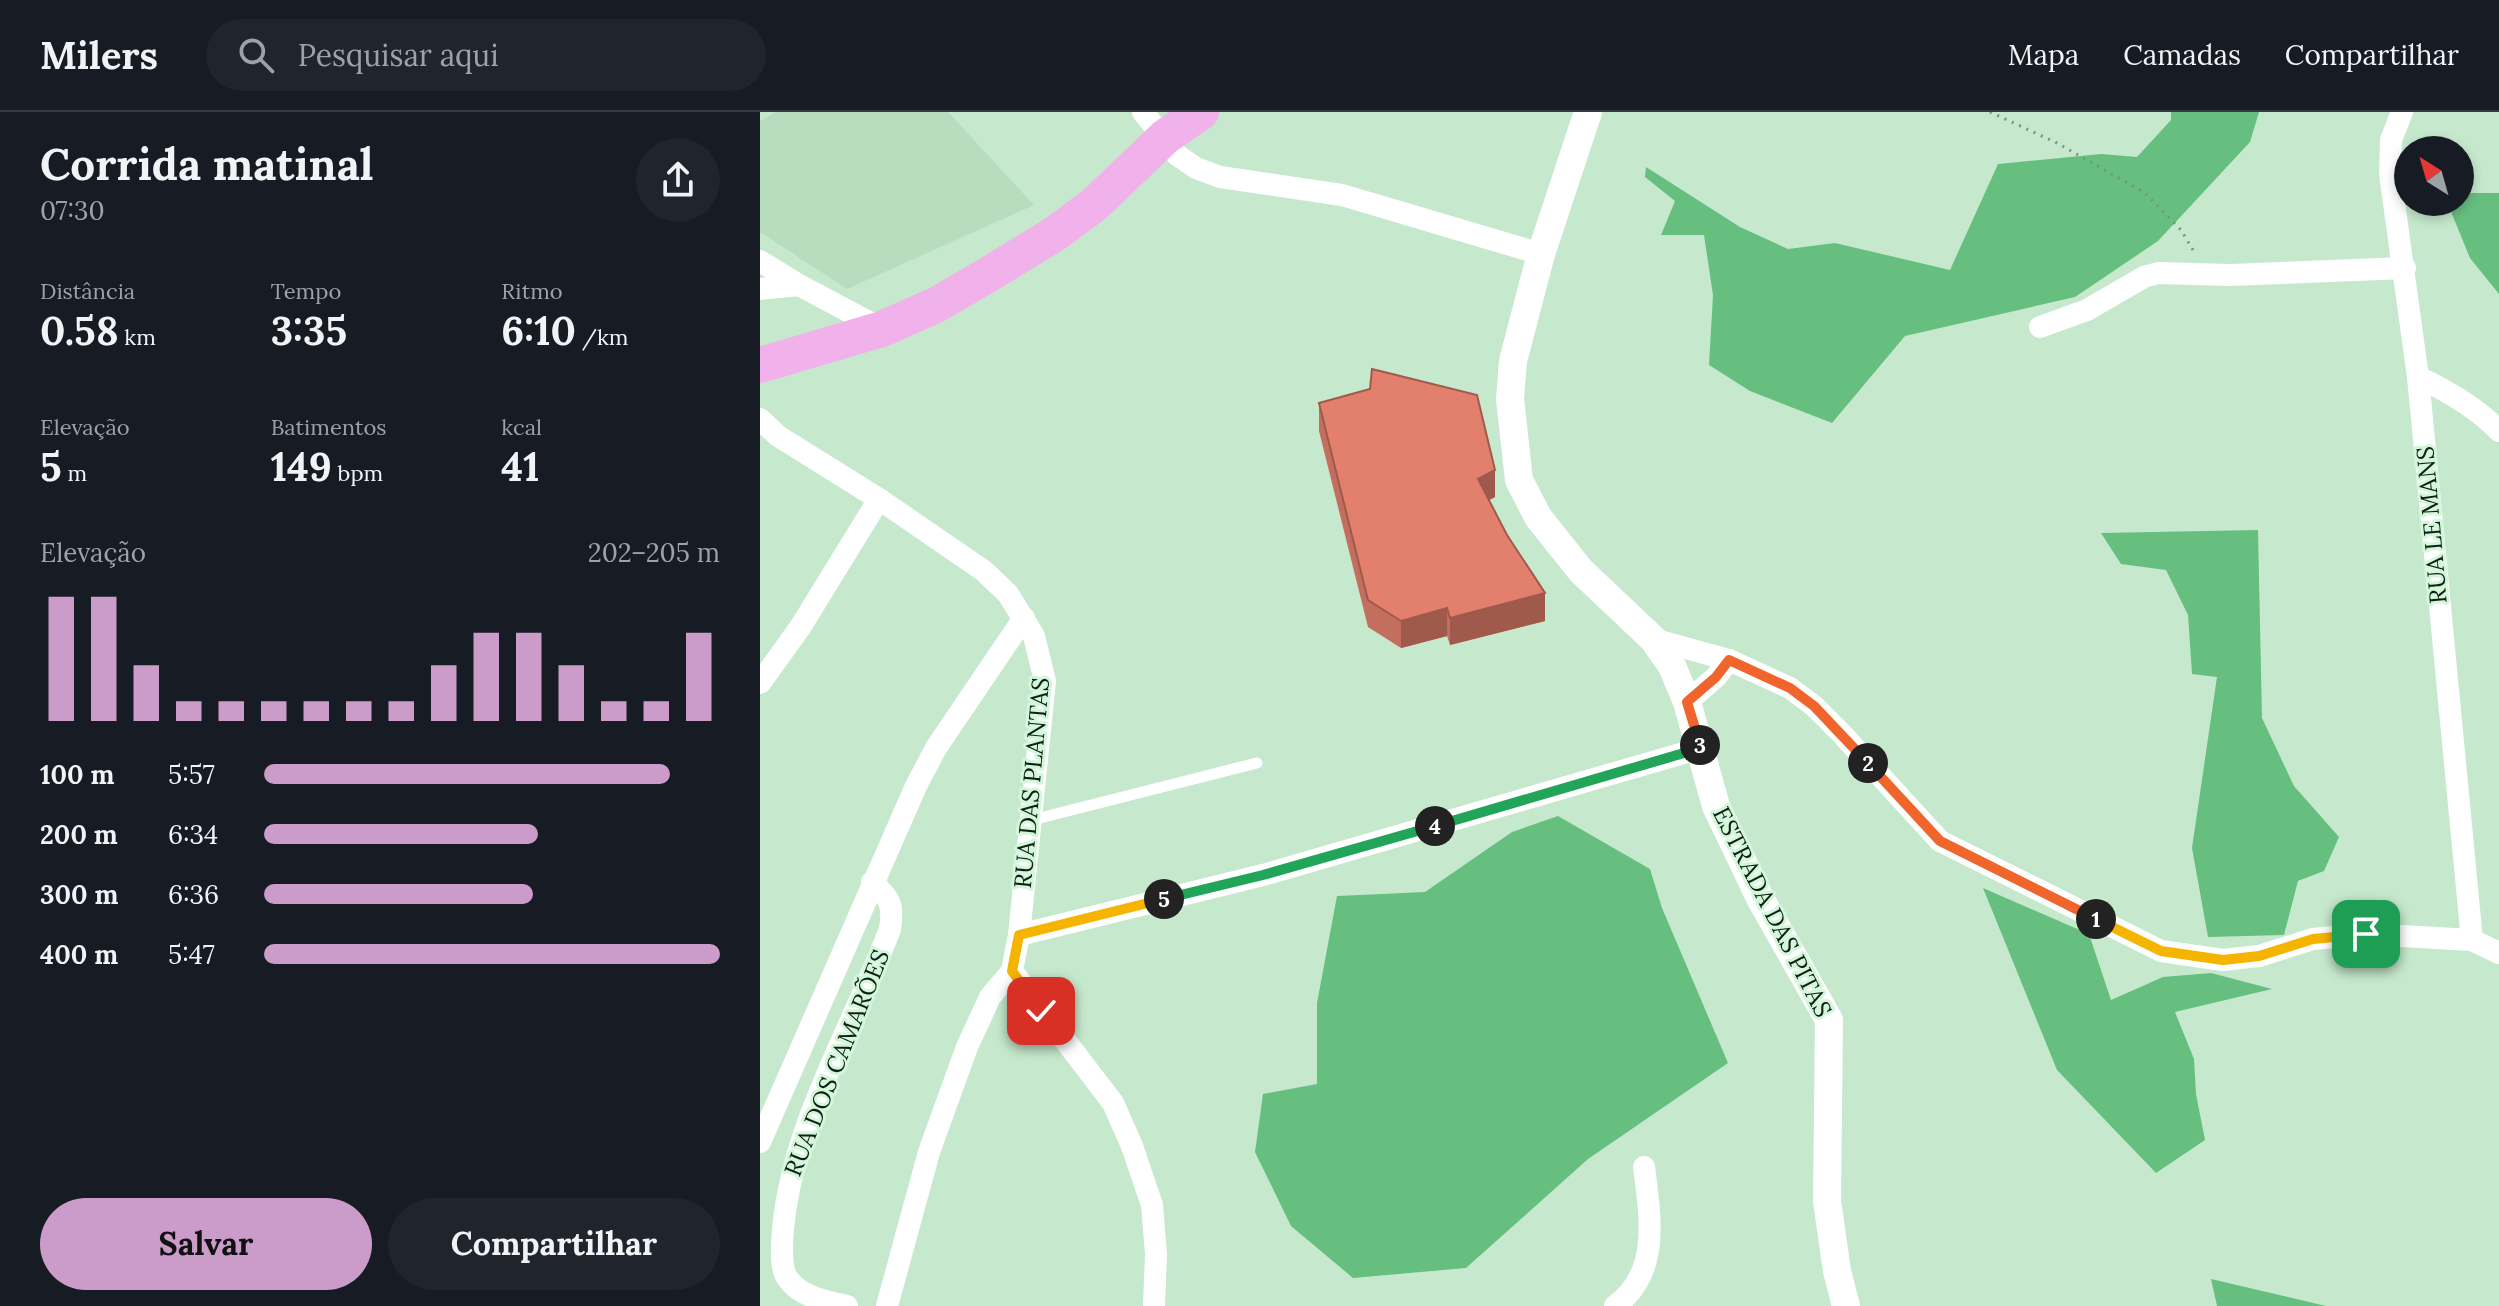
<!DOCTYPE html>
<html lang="pt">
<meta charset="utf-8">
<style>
body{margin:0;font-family:Lora,serif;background:#20242c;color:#f1f3f6;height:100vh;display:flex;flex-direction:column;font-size:30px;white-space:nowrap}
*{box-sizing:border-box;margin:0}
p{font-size:26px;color:#9ea1a6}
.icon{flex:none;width:44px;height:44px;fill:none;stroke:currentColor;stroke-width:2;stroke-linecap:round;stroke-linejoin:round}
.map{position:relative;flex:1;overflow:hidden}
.side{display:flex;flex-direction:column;background:#171b24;width:760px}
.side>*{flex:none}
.needle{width:52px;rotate:323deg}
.buttons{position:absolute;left:1634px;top:24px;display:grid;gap:16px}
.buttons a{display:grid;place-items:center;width:80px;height:80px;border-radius:50%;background:#171b24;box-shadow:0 4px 12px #0003;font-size:40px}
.pin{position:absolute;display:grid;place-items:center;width:68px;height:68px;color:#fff;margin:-34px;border-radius:16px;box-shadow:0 4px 12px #0006}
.km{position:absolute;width:40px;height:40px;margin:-20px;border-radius:50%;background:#222;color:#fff;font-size:22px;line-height:40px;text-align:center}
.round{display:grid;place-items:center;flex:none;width:84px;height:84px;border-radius:42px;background:#20242c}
.head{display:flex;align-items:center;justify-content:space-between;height:136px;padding:0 40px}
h1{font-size:44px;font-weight:800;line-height:60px}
.metrics{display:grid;grid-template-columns:repeat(3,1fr);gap:12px;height:136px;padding:8px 40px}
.metrics div{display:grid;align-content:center}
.metrics b{font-size:40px;font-weight:800}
.metrics small{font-size:22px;font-weight:400}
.metrics p{font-size:22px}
.chart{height:224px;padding:16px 40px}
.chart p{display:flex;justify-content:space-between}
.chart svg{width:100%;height:144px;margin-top:8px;stroke:#cb9cc9;stroke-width:6}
.button{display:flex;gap:16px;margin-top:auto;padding:16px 40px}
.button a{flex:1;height:92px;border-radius:48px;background:#cb9cc9;color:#111;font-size:32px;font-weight:800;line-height:92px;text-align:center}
.button a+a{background:#20242c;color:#f1f3f6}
ul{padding:0 40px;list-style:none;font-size:26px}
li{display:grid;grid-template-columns:128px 96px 1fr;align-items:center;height:60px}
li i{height:20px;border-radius:10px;background:#cb9cc9}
header{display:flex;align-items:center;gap:48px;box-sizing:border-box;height:112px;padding:0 40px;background:#171b24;border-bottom:2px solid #363941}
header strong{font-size:38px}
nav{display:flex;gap:44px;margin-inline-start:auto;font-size:28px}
.search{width:560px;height:72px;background:#20242c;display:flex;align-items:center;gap:20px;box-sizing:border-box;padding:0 28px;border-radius:44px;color:#9ea1a6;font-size:30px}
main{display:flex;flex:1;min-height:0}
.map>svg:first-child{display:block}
.built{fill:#b6debe}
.forest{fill:#66bf7f}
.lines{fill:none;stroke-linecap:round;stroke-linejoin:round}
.path{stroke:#79937f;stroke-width:3;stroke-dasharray:2 6;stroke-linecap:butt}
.service{stroke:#fff;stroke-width:11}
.minor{stroke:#fff;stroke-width:22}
.tertiary{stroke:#fff;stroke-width:28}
.primary{stroke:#f1b1ea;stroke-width:36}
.wall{fill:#c36e5e}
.shaded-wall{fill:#9f5a4c}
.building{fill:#e3806d;stroke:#9f5a4c;stroke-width:2}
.split-1-casing{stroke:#fff;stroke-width:16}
.split-2-casing{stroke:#fff;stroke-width:16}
.split-3-casing{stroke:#fff;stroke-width:16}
.split-4-casing{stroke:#fff;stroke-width:16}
.split-5-casing{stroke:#fff;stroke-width:16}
.split-6-casing{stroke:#fff;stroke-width:16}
.split-1{stroke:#f5b400;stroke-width:10}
.split-2{stroke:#f0652b;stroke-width:10}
.split-3{stroke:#f0652b;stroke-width:10}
.split-4{stroke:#22a559;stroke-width:10}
.split-5{stroke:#22a559;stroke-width:10}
.split-6{stroke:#f5b400;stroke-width:10}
.labels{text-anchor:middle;stroke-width:6;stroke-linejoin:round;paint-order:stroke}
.street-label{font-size:24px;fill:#111e14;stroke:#d3f7da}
</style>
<header>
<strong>Milers</strong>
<div class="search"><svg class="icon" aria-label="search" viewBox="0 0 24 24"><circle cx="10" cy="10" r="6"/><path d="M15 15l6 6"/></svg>Pesquisar aqui</div>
<nav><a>Mapa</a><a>Camadas</a><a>Compartilhar</a></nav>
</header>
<main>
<section class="side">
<div class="head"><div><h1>Corrida matinal</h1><p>07:30</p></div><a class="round"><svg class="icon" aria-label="share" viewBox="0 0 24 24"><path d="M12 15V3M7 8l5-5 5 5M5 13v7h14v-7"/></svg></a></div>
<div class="metrics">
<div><p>Distância</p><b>0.58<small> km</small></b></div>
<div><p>Tempo</p><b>3:35</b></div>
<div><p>Ritmo</p><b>6:10<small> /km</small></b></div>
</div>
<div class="metrics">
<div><p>Elevação</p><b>5<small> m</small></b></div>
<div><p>Batimentos</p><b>149<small> bpm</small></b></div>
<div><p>kcal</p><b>41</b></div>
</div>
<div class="chart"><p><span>Elevação</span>202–205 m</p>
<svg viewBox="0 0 160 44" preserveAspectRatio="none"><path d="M5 44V6M15 44V6M25 44V27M35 44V38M45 44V38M55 44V38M65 44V38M75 44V38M85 44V38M95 44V27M105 44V17M115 44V17M125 44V27M135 44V38M145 44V38M155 44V17"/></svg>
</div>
<ul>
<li><b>100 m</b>5:57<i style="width:89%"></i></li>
<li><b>200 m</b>6:34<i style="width:60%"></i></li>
<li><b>300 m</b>6:36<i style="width:59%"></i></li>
<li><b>400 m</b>5:47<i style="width:100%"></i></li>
</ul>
<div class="button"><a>Salvar</a><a>Compartilhar</a></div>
</section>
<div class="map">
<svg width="1739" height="1194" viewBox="0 0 1739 1194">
<rect width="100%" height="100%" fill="#c6e9cd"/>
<!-- built -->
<polygon class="built" points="16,0 188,0 274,93 87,177 0,120 0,9"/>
<!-- forest -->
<g class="forest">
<polygon points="1411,0 1499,0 1490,30 1398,129 1315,185 1145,224 1072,311 990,279 949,253 953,183 944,123 901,123 915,89 885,65 886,55 980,115 1028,137 1075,131 1190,158 1238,52 1341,42 1377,45 1411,8"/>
<polygon points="1700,81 1739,81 1739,182 1710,146 1687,90 1700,90"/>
<polygon points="1498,418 1502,606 1534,674 1579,725 1564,759 1538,769 1524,823 1448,825 1432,736 1457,565 1432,562 1428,503 1406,458 1361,452 1341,421"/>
<polygon points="798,704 890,757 902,796 968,951 828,1047 706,1156 593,1166 531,1114 495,1040 503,982 557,972 557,891 577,784 665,780 752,720"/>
<polygon points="1223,776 1329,822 1351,888 1403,865 1451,861 1512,877 1415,900 1434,947 1436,982 1445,1028 1396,1061 1297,958"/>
<polygon points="1451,1167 1566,1194 1457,1194"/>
</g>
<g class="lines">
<!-- path -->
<polyline class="path" points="1230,0 1297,31 1385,81 1421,118 1436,143"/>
<!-- service -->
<polyline class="service" points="272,708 497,651"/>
<!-- minor -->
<g class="minor">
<polyline points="383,0 417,43 436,56 460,65 582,83 781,142"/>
<polyline points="1642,0 1631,28 1630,62 1658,265 1712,828"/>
<polyline points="0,149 39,173 122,217"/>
<polyline points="0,177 39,173"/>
<polyline points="1280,215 1327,198 1384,165 1398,161 1470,163 1645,156"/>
<path d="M1658,265C1688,279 1716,295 1739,319"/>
<polyline points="0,307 18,324 119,387 224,459 248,482 274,524 285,569 259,823 252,859 230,885 207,935 169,1040 127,1194"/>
<polyline points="893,527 969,548 1030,576 1054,594 1081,621 1180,729 1401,839 1463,848 1499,844 1553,827 1606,822 1712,828 1739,841"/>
<polyline points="0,571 41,514 119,387"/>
<polyline points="927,590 956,565 969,548"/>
<polyline points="259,823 503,763 941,636"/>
<polyline points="252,859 353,991 372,1034 392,1093 396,1142 394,1194"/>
<polyline points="0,1030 156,674 176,636 264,506"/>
<path d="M87,1194C67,1190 41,1185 28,1167C21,1158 22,1143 22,1132C27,1020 91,920 130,817C134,793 130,786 112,770"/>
<path d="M855,1194C901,1161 890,1103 884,1055"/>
</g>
<!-- tertiary -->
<polyline class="tertiary" points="828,0 781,142 753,249 750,287 759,368 778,405 801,434 821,459 893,527 912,554 927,590 956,694 1000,786 1069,908 1067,1089 1077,1159 1086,1194"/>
<!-- primary -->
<polyline class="primary" points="0,253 122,217 176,193 231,161 296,121 335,92 405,25 441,0"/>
</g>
<!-- wall -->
<polygon class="wall" points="559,291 735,385 729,388 785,509 690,533 687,524 641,536 608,515 559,319"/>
<!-- shaded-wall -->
<g class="shaded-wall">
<polygon points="735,358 735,385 718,394 718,367"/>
<polygon points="785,481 785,509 690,533 690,506"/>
<polygon points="687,496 687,524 641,536 641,509"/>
</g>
<!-- building -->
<polygon class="building" points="612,257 717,283 735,358 718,367 747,423 785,481 690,506 687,496 641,509 608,488 559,291 610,277"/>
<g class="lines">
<defs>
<polyline id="split-1" points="1336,807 1401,839 1463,848 1499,844 1553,827 1606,822"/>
<polyline id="split-2" points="1108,651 1180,729 1336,807"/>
<polyline id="split-3" points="940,633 927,590 956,565 969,548 1030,576 1054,594 1108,651"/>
<polyline id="split-4" points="675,714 941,636 940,633"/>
<polyline id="split-5" points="404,787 503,763 675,714"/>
<polyline id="split-6" points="281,899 252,859 259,823 404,787"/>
</defs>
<!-- split-1 casing -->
<use href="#split-1" class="split-1-casing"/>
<!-- split-2 casing -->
<use href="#split-2" class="split-2-casing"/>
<!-- split-3 casing -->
<use href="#split-3" class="split-3-casing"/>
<!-- split-4 casing -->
<use href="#split-4" class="split-4-casing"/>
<!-- split-5 casing -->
<use href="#split-5" class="split-5-casing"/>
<!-- split-6 casing -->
<use href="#split-6" class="split-6-casing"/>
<!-- split-1 -->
<use href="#split-1" class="split-1"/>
<!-- split-2 -->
<use href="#split-2" class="split-2"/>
<!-- split-3 -->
<use href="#split-3" class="split-3"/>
<!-- split-4 -->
<use href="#split-4" class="split-4"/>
<!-- split-5 -->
<use href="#split-5" class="split-5"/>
<!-- split-6 -->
<use href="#split-6" class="split-6"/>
</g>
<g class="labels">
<!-- street labels -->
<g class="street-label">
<text transform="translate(1672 413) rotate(-95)" y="8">RUA LE MANS</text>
<text transform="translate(272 671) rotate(-85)" y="8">RUA DAS PLANTAS</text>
<text transform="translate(1012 800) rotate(63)" y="8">ESTRADA DAS PITAS</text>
<text transform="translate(77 951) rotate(-68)" y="8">RUA DOS CAMARÕES</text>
</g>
</g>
</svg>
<div class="buttons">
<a><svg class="needle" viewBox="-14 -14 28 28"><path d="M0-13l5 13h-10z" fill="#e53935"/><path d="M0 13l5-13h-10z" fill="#9ea1a6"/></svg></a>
</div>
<div class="pin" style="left:1606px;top:822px;background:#1e9e55"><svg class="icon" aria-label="arrive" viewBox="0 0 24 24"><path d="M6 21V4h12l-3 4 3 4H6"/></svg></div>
<div class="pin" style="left:281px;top:899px;background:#d93025"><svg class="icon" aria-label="check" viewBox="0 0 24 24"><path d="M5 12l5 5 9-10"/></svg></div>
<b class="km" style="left:1336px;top:807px">1</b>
<b class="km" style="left:1108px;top:651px">2</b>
<b class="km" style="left:940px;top:633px">3</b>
<b class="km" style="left:675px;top:714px">4</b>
<b class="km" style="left:404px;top:787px">5</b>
</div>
</main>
